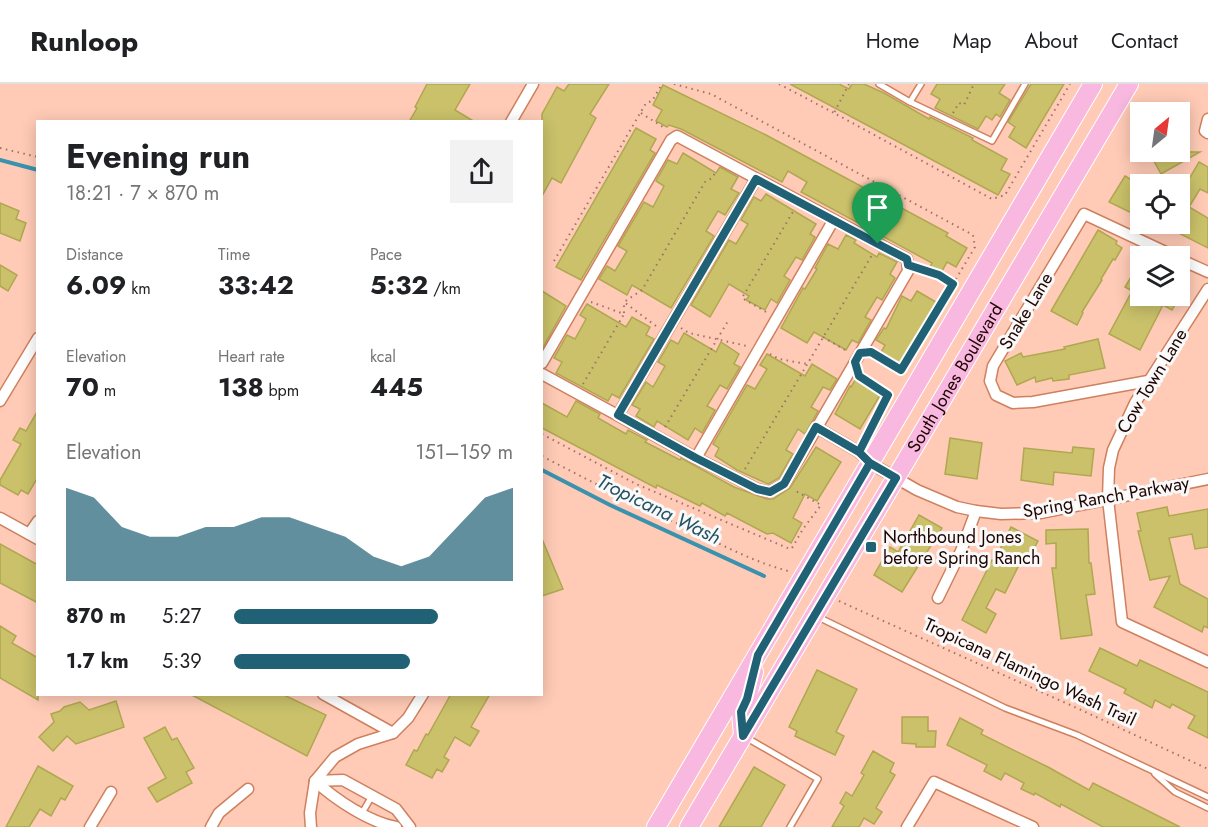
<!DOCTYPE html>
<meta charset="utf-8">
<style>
body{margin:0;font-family:Jost,sans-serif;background:#f2f2f2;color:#202124;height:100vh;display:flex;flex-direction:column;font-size:22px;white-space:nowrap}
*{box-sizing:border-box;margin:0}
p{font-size:20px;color:#757577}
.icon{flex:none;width:33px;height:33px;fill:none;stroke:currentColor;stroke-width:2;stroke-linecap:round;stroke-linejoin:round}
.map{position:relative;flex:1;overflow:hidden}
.details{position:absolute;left:36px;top:36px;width:507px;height:576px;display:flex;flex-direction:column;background:#fff;border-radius:0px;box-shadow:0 3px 15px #0003}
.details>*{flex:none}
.needle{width:39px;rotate:29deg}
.fabs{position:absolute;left:1130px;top:18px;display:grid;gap:12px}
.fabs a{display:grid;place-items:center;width:60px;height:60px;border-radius:0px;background:#fff;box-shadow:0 3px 15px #0003;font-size:30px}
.pin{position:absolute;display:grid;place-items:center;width:51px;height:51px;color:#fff;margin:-62px -26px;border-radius:50% 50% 50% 0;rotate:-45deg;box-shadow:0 0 6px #0007}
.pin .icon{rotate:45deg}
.round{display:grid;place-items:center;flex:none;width:63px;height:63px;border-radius:0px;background:#f2f2f2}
.summary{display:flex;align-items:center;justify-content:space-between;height:102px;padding:0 30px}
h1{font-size:33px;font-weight:700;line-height:45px}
.metrics{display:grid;grid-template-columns:repeat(3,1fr);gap:9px;height:102px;padding:6px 30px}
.metrics div{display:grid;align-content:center}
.metrics b{font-size:26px;font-weight:700}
.metrics small{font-size:16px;font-weight:400}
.metrics p{font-size:16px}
.chart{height:168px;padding:12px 30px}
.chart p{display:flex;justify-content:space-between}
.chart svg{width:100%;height:108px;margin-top:6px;fill:#216176;opacity:.7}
ul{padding:0 30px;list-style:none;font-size:20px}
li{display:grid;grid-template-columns:96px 72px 1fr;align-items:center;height:45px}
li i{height:15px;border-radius:8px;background:#216176}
header{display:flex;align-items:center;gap:36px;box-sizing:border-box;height:84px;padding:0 30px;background:#fff;border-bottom:2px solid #e0e0e0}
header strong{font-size:28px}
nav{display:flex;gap:33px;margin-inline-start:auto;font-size:21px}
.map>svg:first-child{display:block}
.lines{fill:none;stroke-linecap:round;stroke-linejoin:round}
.stream{stroke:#3a92af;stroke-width:4}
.building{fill:#cac16a;stroke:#b0a751;stroke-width:1.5}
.service-casing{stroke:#cf805e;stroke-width:8}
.minor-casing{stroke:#cf805e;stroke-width:13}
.primary-casing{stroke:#fff;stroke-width:20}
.path{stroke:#9c7366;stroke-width:2;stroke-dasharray:1.5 4.5;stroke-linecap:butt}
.service{stroke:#fff;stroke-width:5}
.minor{stroke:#fff;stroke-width:10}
.primary{stroke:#f8b8e0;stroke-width:18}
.route-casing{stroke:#fff;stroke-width:12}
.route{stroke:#216176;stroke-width:8}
.poi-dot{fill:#216176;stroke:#f9f9f9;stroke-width:2}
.labels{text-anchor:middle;stroke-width:6;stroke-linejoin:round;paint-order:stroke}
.street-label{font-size:18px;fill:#1f0400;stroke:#f9f9f9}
.poi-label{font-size:18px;fill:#1f0400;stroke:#f9f9f9;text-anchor:start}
.water-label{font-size:20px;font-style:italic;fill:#235364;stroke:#f9f9f9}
</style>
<header>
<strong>Runloop</strong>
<nav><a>Home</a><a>Map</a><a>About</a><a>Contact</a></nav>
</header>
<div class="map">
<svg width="1208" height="743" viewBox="0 0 1208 743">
<rect width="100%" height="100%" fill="#ffcbb6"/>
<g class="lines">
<!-- stream -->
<g class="stream">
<polyline points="0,76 38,86"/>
<polyline points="542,386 610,421 764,492"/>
</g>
</g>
<!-- building -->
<g class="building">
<polygon points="427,0 470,0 455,26 475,38 409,38 417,24 415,23"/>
<polygon points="569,0 609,0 590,30 596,34 561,99 552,94 542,112 542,30 557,3 564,7"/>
<polygon points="790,0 839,0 849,5 852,0 864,0 884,9 929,35 930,33 973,54 972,56 1007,75 1001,86 1010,90 998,111"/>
<polygon points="937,0 1005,0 999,9 1010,16 1000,33 996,30 992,36 986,32 978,45 935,24 940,15 931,10"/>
<polygon points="1031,0 1064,0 1026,64 1009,53 1015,43 1008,38"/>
<polygon points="663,1 766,51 948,149 946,152 967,164 956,183 947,178 941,189 930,183 932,179 801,108 807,98 788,87 782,98 681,45 669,41 667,43 656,37 662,26 653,21"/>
<polygon points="636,44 656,55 650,66 655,69 581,196 556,183"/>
<polygon points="1179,49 1190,68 1200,68 1161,90 1149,68 1179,68"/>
<polygon points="683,69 716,89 720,83 738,93 731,105 739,109 725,131 718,127 706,147 714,152 671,224 632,201 627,211 599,195 607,182 615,187 627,167 618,162 644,118 653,123 664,102 656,97 668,76 677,80"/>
<polygon points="1199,78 1208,83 1208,109 1200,105 1189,123 1208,134 1208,164 1161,140 1179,140 1179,112"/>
<polygon points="1125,92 1140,101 1140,133 1109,118"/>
<polygon points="766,110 816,140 810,150 815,153 802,176 796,173 784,192 790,196 777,219 771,215 765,226 746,216 749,212 729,200 710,233 691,221 729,156 736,160 748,140 741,136 754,113 761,117"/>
<polygon points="0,119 19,127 16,135 26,139 20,157 0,149"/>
<polygon points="1098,146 1117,157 1116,160 1122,164 1115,176 1113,175 1101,195 1102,196 1082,228 1083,229 1077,241 1051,227"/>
<polygon points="846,151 856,156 854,159 877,173 879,169 897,178 890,190 895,194 882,216 877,213 865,233 871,236 858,259 852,256 846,266 814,248 807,259 781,244 803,204 805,205 817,185 815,184 828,160 838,165"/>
<polygon points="1140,178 1140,212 1180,212 1172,226 1163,221 1140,266 1109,250 1132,207 1125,203"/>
<polygon points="0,181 17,191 8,207 0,202"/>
<polygon points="542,207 566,222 542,265"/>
<polygon points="917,207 936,218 898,283 879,272 885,261 876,256 884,244 886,245 902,212 911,217"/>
<polygon points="587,220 626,243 632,233 650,243 646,251 654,255 619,314 612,310 608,317 556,289 562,278 554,274 567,251 575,255 586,235 580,231"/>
<polygon points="684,249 716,268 721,258 739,270 734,280 740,283 727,305 720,301 707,322 715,326 702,349 695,344 688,356 657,337 654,343 636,332 640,325 632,321 646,298 653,303 665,282 658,278 671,256 678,260"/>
<polygon points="1098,255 1105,284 1069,291 1069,295 1053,297 1052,294 1036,298 1035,293 1017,301 1005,277 1021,269 1023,273 1065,265 1064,263"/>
<polygon points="767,270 805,292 812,280 837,295 830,306 823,303 811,323 818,327 805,350 798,345 786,366 793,370 779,394 768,400 737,386 715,372 719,364 713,360 747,301 755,305 767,285 760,281"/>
<polygon points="857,293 882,308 860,345 835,330 850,302 851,303"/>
<polygon points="576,317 600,330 598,334 626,350 628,346 647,356 645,358 680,376 681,374 734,403 767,415 773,415 790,404 816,363 841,378 817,417 805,410 793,434 802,439 791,459 773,449 767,450 727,429 725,432 702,419 700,422 657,401 656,404 542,344 542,319 567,333"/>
<polygon points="38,326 38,393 28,410 21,406 18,411 0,401 0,396 21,360 13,356 20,344 26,347"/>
<polygon points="950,354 982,359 977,395 945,390"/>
<polygon points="1073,363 1094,365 1091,392 1054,388 1053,401 1021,396 1024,364 1072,369"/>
<polygon points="1167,423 1169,432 1208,425 1208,463 1195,465 1192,450 1169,454 1180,500 1208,515 1208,544 1204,542 1202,548 1154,523 1170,492 1150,496 1138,447 1141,447 1137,429"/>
<polygon points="919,431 942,444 902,508 874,491 890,463 898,468"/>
<polygon points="1011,443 1038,457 1025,481 1020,479 1005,509 996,505 986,524 996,530 986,549 962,536 992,476 994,477"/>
<polygon points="1088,445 1089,479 1091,479 1095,510 1086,511 1092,551 1061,555 1052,484 1056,484 1056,459 1046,460 1046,446"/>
<polygon points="542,455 563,505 542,512"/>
<polygon points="0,460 38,481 38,519 0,499"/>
<polygon points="0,542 16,552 12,559 38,574 38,616 0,594"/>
<polygon points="1100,564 1137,582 1140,576 1208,608 1208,654 1188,644 1195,632 1172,620 1170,624 1155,616 1152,624 1124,609 1126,605 1089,587"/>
<polygon points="817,586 857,605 836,648 844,652 835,671 795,652 797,647 789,643"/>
<polygon points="190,610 282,610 326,631 307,672"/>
<polygon points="451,610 490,610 471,643 479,647 470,662 455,653 444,673 449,676 442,688 437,685 432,694 406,681 414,666 417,667 426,650 428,651"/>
<polygon points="116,617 124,643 76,660 67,652 53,667 39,653 54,638 51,630 60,627 64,623 80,618 89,626"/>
<polygon points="902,633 928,633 928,647 936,647 935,663 916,663 916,660 902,659"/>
<polygon points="960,634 983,646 981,650 1048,683 1089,706 1093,699 1180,743 1103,743 1061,720 1060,723 1035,709 1034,711 1021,705 1024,699 1005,689 1001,696 984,687 987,681 947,661"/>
<polygon points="165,643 172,656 177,654 194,684 186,688 192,699 157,718 148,704 166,694 144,654"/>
<polygon points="873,667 894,679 890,688 895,691 876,724 882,728 874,740 864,734 859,743 832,743 844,722 840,719 846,708 852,712 864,691 861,689"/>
<polygon points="38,682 73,702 65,716 61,714 51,732 40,725 29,743 6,743"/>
<polygon points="754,683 785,701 761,743 719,743"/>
</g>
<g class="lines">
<defs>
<g id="service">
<polyline points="879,0 910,18 921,0"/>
<polyline points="910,18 992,57 1025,0"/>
<polyline points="816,532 1005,624 1077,651 1208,713"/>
<polyline points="747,654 818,695 790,743"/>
<polyline points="1155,690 1175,708 1208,724"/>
<polyline points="362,729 372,712"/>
</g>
<g id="minor">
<polyline points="1208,35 1205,47 1208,49"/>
<polyline points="511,38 533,0"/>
<polyline points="1179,175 1208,188"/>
<polyline points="1208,205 1135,319 1113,366 1109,384 1108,415 1122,538 1208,578"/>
<polyline points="542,279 671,56 677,52 907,175 908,187 784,400 769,408 757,405 696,374 542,290"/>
<polyline points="1148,297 1033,318 1013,319 996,311 990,297 993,282 1084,130 1174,172"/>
<polyline points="0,317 38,254"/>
<polyline points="618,331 756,95"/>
<polyline points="816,343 859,368 870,379 917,406 957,423 976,427 1001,430 1041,429 1208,395"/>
<polyline points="696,374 833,137"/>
<polyline points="0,434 38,455"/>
<polyline points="29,450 38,437"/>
<polyline points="938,514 961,467 976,427"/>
<polyline points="323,610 393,649"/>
<polyline points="315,697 343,696 396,725 410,743"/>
<path d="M315,697C336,716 369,738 396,743"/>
<polyline points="90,743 111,708"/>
<polyline points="211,743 219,729 248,705"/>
<polyline points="311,743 310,729 315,697 335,673 358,660 393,649 408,634 423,610"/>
<polyline points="907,743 934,698 1033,743"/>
</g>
<g id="primary">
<polyline points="743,652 741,628 747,614 754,588"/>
<polyline points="656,743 1093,0"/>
<path id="s1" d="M689,743L1129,0"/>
</g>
</defs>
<!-- service casing -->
<use href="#service" class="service-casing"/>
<!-- minor casing -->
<use href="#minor" class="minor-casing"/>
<!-- primary casing -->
<use href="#primary" class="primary-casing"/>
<!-- path -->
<g class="path">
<polyline points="674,0 711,10 973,151 975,163 953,200 939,191 919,185"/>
<polyline points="779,0 834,29"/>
<polyline points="849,0 834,29 992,115 1005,111 1070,0"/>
<polyline points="641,29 666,45"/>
<polyline points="953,29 959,19 964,21 974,0"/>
<polyline points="0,64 38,73"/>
<polyline points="554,177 646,19 652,17 662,0"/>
<polyline points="591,218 624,230 624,220"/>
<polyline points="766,228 742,214 794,126"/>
<polyline points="656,242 624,218 642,206 705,98 712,94 717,86"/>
<polyline points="681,244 689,249 747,262"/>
<polyline points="823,253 847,267"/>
<polyline points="872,269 901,286 953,200"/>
<polyline points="770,270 779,275 807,280"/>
<polyline points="860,293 888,311 869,348"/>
<polyline points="583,300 624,230"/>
<polyline points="665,343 728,237"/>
<polyline points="542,350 636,400 790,465 792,464 803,445 821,421 794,406"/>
<path d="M542,372C591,398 640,422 691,446C722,461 754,478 788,487"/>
<polyline points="745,385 872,171"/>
<polyline points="839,517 1079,625 1208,685"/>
</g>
<!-- service -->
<use href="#service" class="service"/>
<!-- minor -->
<use href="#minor" class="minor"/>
<!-- primary -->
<use href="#primary" class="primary"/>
</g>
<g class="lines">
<defs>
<polyline id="route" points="878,160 756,95 618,331 696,374 757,405 770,408 784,400 816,343 859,368 870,379 758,571 747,615 741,628 743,652 896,394 870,379 859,368 888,311 859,292 855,278 860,269 871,268 901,286 953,200 939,191 908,181 907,175 878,160"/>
</defs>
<!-- route casing -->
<use href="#route" class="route-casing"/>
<!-- route -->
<use href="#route" class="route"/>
</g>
<!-- markers -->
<rect class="poi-dot" x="865" y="457" width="12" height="12" rx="3"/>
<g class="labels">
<!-- street labels -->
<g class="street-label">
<text transform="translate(1026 227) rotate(-59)" y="6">Snake Lane</text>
<text dy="6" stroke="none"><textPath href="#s1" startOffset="522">South Jones Boulevard</textPath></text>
<text transform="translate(1152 297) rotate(-59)" y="6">Cow Town Lane</text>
<text transform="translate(1106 413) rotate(-10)" y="6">Spring Ranch Parkway</text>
<text transform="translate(1030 588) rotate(25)" y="6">Tropicana Flamingo Wash Trail</text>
</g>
<!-- poi labels -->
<g class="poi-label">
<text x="883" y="459">Northbound Jones<tspan x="883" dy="21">before Spring Ranch</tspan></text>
</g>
<!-- water labels -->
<g class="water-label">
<text transform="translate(659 425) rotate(26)" y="7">Tropicana Wash</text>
</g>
</g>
</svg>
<div class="fabs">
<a><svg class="needle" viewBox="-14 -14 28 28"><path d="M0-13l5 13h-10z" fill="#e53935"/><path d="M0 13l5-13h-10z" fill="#757577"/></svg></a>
<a><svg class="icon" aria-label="locate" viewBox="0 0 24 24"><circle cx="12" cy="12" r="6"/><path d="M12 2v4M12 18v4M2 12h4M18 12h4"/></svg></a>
<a><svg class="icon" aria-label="layers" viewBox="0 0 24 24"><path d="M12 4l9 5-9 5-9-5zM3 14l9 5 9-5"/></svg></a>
</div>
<div class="pin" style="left:878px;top:160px;background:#1e9e55"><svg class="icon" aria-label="arrive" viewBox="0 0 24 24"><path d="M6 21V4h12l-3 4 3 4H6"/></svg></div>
<section class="details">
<div class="summary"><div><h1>Evening run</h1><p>18:21 · 7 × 870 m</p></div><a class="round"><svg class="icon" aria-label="share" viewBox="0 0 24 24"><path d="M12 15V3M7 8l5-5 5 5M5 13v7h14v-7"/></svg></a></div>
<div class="metrics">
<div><p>Distance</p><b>6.09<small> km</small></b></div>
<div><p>Time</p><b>33:42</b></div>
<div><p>Pace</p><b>5:32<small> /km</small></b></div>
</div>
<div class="metrics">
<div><p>Elevation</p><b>70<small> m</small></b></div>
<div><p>Heart rate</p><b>138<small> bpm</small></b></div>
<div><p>kcal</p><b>445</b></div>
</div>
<div class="chart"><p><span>Elevation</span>151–159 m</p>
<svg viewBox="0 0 160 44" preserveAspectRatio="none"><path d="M0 44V6L10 10L20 22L30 26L40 26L50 22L60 22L70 18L80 18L90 22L100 26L110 34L120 38L130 34L140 22L150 10L160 6V44z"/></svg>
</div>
<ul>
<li><b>870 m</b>5:27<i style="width:73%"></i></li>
<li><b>1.7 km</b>5:39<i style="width:63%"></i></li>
</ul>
</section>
</div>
